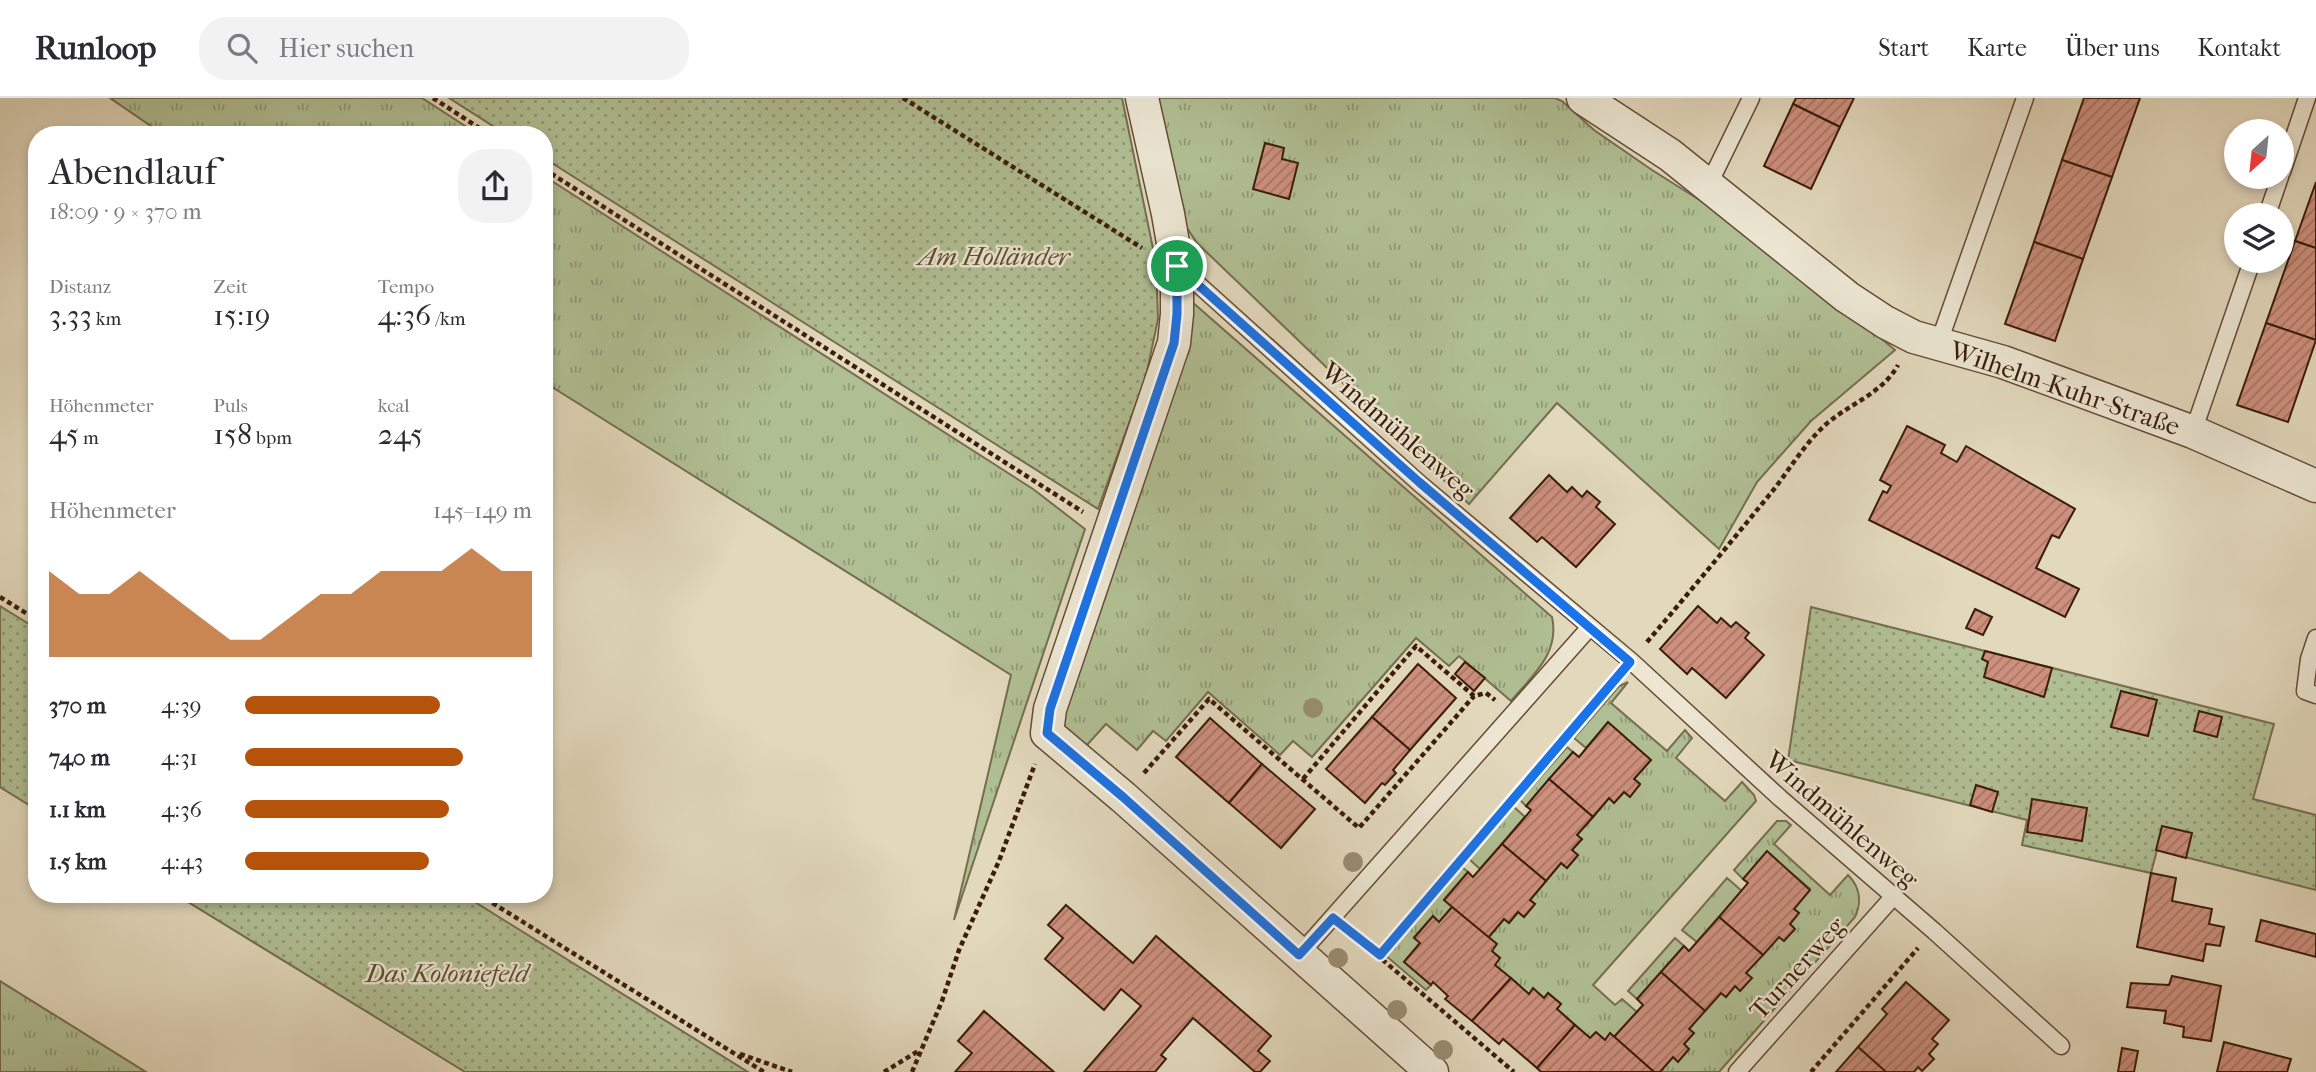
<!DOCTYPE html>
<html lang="de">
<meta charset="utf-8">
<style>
body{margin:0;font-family:"IM FELL French Canon",serif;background:#f2f2f3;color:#2b2b33;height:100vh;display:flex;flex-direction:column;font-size:26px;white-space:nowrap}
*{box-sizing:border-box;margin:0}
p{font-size:23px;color:#7c7c81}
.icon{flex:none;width:38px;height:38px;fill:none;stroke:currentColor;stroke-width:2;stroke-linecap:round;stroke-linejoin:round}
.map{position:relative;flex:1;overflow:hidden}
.drawer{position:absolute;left:28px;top:28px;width:525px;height:777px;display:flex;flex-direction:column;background:#fff;border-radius:28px;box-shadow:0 4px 10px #0003}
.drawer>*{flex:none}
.needle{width:46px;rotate:207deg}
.tools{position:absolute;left:2224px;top:21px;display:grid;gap:14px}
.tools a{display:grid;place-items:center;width:70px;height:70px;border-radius:50%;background:#fff;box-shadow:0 4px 10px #0003;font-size:35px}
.pin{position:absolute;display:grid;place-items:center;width:60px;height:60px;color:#fff;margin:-30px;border:4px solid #fff;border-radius:50%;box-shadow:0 2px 7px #0007}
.round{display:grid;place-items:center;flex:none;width:74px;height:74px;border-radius:28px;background:#f2f2f3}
.headline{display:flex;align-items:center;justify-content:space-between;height:119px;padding:0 21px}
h1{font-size:38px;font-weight:600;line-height:52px}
.metrics{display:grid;grid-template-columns:repeat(3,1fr);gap:10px;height:119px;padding:7px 21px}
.metrics div{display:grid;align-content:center}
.metrics b{font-size:30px;font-weight:600}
.metrics small{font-size:19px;font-weight:400}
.metrics p{font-size:19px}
.chart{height:196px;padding:14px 21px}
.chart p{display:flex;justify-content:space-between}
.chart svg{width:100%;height:126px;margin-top:7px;fill:#b45309;opacity:.7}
ul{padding:0 21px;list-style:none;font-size:23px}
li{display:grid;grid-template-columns:112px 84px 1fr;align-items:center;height:52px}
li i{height:18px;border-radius:9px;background:#b45309}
header{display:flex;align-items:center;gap:42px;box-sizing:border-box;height:98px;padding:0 35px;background:#fff;border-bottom:2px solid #e1e1e2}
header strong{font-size:33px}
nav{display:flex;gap:38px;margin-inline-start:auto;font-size:24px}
.search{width:490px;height:63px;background:#f2f2f3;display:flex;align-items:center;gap:18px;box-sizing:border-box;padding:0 24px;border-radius:28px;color:#7c7c81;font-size:26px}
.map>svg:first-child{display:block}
.grass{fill:url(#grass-tufts);stroke:#766e4e;stroke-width:2}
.garden{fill:url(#garden-dots);stroke:#766e4e;stroke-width:2}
.building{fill:url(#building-hatch);stroke:#3b1c0a;stroke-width:2}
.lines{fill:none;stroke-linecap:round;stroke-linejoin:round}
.service-casing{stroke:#654b36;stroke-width:19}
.minor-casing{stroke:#654b36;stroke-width:35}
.path{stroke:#3b1c0a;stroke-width:4.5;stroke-dasharray:5 3.5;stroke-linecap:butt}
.service{stroke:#ece6d3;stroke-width:16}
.minor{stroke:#ece6d3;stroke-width:32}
.tree{fill:#998c71}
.route-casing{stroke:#fff;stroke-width:14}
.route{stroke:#1a73e8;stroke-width:9}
.labels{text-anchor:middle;stroke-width:5;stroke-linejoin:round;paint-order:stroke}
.park-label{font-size:26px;font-style:italic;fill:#5e4d33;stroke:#ece6d3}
.street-label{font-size:26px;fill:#3b1c0a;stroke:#ece6d3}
</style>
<header>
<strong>Runloop</strong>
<div class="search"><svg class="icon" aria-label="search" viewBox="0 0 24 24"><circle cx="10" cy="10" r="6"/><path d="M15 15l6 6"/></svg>Hier suchen</div>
<nav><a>Start</a><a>Karte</a><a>Über uns</a><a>Kontakt</a></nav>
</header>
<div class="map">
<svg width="2316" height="974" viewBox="0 0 2316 974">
<defs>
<pattern id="grass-tufts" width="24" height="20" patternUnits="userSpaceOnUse" patternTransform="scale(1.75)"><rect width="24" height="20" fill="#b0bf93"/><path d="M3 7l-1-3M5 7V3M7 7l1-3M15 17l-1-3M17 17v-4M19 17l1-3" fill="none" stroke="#909a76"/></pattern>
<pattern id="garden-dots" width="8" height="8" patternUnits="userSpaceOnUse" patternTransform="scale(1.75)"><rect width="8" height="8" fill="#b0bf93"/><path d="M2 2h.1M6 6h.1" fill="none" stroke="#909a76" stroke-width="1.8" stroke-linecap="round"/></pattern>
<pattern id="building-hatch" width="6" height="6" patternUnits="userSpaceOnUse" patternTransform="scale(1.75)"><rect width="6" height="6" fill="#cd907d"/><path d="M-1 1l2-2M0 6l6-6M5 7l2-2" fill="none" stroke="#a87565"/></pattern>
</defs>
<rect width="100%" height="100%" fill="#e2d8bc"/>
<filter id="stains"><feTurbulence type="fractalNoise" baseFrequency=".00286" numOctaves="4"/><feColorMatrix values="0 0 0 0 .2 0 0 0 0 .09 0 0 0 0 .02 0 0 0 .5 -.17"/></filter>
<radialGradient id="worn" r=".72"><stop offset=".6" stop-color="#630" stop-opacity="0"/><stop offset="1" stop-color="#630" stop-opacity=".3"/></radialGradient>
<!-- grass -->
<g class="grass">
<polygon points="110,0 422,0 479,37 164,37"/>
<polygon points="1158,0 1555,0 1562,3 1594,32 1652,72 1763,142 1895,252 1811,323 1757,384 1719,451 1557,305 1469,406 1197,145 1183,124"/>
<polygon points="544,78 1033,391 1085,431 954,822 1011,577 544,284"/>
<path d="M1191,203L1552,519C1560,555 1533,577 1511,603L1459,558L1449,568L1416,540L1312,659L1293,643L1280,657L1208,594L1166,643L1153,633L1137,652L1106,626L1087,647C1071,647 1065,631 1059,619Z"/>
<polygon points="1628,584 1611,605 1667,653 1685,632 1692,640 1676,660 1725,703 1742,684 1754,697 1756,703 1593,887 1615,907 1622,901 1637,914 1614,939 1610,936 1605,942 1596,934 1590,940 1557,911 1561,906 1548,895 1544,900 1533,891 1529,896 1495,867 1500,860 1492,853 1488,840 1504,821 1509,825 1518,814 1524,819 1535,806 1530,802 1561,765 1567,770 1578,757 1572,752 1582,741 1577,737 1609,700 1614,705 1624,694 1630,698 1640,687 1634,681 1651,662 1608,625 1586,650 1574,640 1619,588"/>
<polygon points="1567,649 1573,654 1526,708 1520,702"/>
<polygon points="1514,709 1525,719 1480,771 1469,761"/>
<path d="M1777,723H1786L1791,727L1774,746L1830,797L1848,777C1860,789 1862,804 1855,819L1719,974H1660L1673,959L1678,963L1689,951L1684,946L1694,935L1689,931L1721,895L1726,899L1735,888L1741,892L1751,880L1746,875L1779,839L1784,843L1794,831L1790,826L1799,815L1794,811L1810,791L1767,754L1743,781L1734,772Z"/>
<polygon points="1462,769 1468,774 1444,802 1452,809 1439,824 1433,818 1414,839 1420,845 1404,864 1431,887 1426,892 1385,857"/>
<polygon points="1727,780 1742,793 1697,844 1682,832"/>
<polygon points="1675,840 1684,848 1637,901 1628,893"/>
<polygon points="0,883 146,974 0,974"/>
</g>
<!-- garden -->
<g class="garden">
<polygon points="449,0 1122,0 1156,165 1158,221 1146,278 1098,411 544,60 544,37 507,37"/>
<polygon points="0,508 37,531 37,712 0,689"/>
<polygon points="1811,509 2274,626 2253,701 2316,717 2316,792 2157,752 2151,775 2022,747 2027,722 1788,662"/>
<polygon points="175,796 462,796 748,974 465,974"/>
</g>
<!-- building -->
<g class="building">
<polygon points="1796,0 1854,0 1840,29 1793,6"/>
<polygon points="2084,0 2140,0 2112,79 2062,62"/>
<polygon points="1793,6 1840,29 1811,91 1764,68"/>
<polygon points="1265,45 1284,50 1282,61 1298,65 1289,101 1253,91"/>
<polygon points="2062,62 2112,79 2083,161 2034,144"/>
<polygon points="2316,84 2316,150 2295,143"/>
<polygon points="2295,143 2316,150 2316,242 2266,225"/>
<polygon points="2034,144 2083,161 2055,243 2005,226"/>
<polygon points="2266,225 2316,242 2288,324 2237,307"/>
<polygon points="1907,328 1945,347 1941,355 1957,364 1966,348 2075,411 2059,440 2052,437 2036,470 2079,491 2065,519 1869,422 1883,393 1887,395 1891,388 1880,382"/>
<polygon points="1549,377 1567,394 1572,389 1582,399 1587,393 1600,404 1596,409 1615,426 1576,469 1542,439 1537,444 1510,420"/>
<polygon points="1698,508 1717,525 1721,520 1731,529 1736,524 1749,535 1745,540 1764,557 1726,600 1692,570 1687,576 1660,551"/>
<polygon points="1975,511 1992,519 1983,537 1966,530"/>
<polygon points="1985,553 2052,570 2044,599 1984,579 1988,564 1982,561"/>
<polygon points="1465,564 1485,580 1474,593 1455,576"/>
<polygon points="1418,566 1456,600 1410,652 1372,619"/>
<polygon points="2121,593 2157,602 2148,638 2111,629"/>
<polygon points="2199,613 2222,619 2217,639 2194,633"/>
<polygon points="1372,619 1410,652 1393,672 1396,675 1385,687 1382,685 1365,705 1326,671"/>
<polygon points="1210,620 1262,666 1229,705 1176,659"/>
<polygon points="1608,624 1651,662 1634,681 1640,686 1630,699 1624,694 1614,705 1609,700 1593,719 1549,681 1573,654 1579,659"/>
<polygon points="1262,666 1315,711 1281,750 1229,705"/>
<polygon points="1549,681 1593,719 1577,737 1582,741 1572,752 1578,757 1567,770 1561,765 1546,783 1502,746 1531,712 1526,708"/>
<polygon points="1976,687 1998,694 1992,714 1970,707"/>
<polygon points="2032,701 2087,710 2082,743 2027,734"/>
<polygon points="2162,728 2192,735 2186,760 2156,752"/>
<polygon points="1502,746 1546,783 1530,802 1535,806 1524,819 1518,814 1509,825 1504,821 1488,840 1444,802 1468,774 1473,779"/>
<polygon points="1767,753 1810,792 1794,811 1799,815 1790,826 1795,831 1784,843 1779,839 1763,857 1719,819 1748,785 1743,781"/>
<polygon points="2151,775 2176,780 2172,803 2212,811 2209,826 2224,829 2220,848 2206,846 2203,863 2137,849"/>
<polygon points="1066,807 1133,865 1156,838 1271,938 1258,953 1270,963 1260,974 1255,974 1193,920 1161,957 1166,961 1155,974 1084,974 1141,908 1121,891 1104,912 1045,861 1063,840 1048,827"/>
<polygon points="1452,809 1497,846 1492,853 1500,860 1495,867 1511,880 1472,923 1445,901 1448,898 1433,884 1431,887 1404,864 1420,845 1414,840 1433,818 1439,824"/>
<polygon points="1719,819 1763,857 1746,875 1752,880 1740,893 1735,888 1726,899 1721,895 1705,913 1661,874 1684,848 1689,853"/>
<polygon points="2261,822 2316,836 2316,859 2256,843"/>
<polygon points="1661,874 1705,913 1689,931 1694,935 1684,946 1689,951 1678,964 1673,959 1660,974 1654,974 1614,939 1643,907 1637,901"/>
<polygon points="2172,878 2221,888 2211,943 2183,939 2184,929 2164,925 2166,913 2127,909 2131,885 2169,887"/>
<polygon points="1511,880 1529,896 1533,890 1544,900 1548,895 1561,906 1557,911 1575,927 1537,970 1503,941 1499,946 1472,923"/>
<polygon points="1906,884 1949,922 1932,941 1938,946 1929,956 1934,961 1922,973 1918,969 1914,974 1886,974 1858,949 1887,916 1882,911"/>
<polygon points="984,913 1054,974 955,974 972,955 958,943"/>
<polygon points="1575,927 1590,940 1596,934 1605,942 1610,935 1654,974 1541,974 1537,970"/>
<polygon points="2224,944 2291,961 2287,974 2217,974"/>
<polygon points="1858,949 1886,974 1836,974"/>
<polygon points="2122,950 2138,953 2134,974 2118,974"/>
</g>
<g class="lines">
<defs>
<g id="service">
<polyline points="2282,74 2307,0"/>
<polyline points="1709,86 1751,0"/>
<polyline points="2267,117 2280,79"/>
<polyline points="1179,169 1419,385 1631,563 1780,700 1934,833 2061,948"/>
<polyline points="1938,247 2025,0"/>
<polyline points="2193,334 2252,163"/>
<polyline points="2316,540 2309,561 2305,593 2316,597"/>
<polyline points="1299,857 1590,529"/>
<polyline points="1737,974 1893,799"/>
</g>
<g id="minor">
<polyline points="1142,0 1168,116 1177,168 1177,216 1174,245 1050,611 1047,635 1123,699 1432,974"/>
<polyline points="1583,0 1670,57 1847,199 1885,224 1914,239 2003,264 2193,334 2316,388"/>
</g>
</defs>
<!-- service casing -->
<use href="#service" class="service-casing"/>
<!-- minor casing -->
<use href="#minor" class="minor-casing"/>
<!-- path -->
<g class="path">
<polyline points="433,0 490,37"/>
<polyline points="903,0 1142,150"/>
<polyline points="544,71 1083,414"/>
<polyline points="0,499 37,522"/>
<path d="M1647,544C1689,495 1730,445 1771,395C1787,375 1802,350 1820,332C1844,307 1881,298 1898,267"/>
<polyline points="1144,675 1209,601 1359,730 1474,598"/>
<polyline points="1303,681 1416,548 1474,598 1486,595 1495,602"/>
<polyline points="478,796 764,974"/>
<polyline points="1350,834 1514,974"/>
<polyline points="1380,857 1616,580"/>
<polyline points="740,956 792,974"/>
<polyline points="884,974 920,952"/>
<polyline points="912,974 942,903 959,852 999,763 1035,666"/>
<polyline points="1811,974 1918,850"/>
</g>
<!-- service -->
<use href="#service" class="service"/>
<!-- minor -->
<use href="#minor" class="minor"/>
</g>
<!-- trees -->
<g class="tree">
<circle cx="1313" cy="610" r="10"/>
<circle cx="1353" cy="764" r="10"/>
<circle cx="1338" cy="860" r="10"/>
<circle cx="1397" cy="912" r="10"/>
<circle cx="1443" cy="952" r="10"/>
</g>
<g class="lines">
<defs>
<polygon id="route" points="1177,168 1419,384 1630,564 1380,857 1333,820 1299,857 1123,699 1047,635 1050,611 1174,245 1177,216"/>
</defs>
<!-- route casing -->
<use href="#route" class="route-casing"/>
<!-- route -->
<use href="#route" class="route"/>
</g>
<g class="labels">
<!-- park labels -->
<g class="park-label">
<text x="994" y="167">Am Holländer</text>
<text x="447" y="884">Das Koloniefeld</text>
</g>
<!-- street labels -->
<g class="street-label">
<text transform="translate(2065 290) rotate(19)" y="9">Wilhelm-Kuhr-Straße</text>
<text transform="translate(1398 332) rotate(41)" y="9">Windmühlenweg</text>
<text transform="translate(1842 721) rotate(41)" y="9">Windmühlenweg</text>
<text transform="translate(1797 870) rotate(-48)" y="9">Turnerweg</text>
</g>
</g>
<rect width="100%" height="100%" filter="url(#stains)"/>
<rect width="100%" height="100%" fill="url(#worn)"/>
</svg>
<div class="tools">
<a><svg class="needle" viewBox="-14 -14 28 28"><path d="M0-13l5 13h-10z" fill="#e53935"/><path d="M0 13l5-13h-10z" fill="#7c7c81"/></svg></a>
<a><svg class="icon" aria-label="layers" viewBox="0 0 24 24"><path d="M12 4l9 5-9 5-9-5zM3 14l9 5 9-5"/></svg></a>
</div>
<div class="pin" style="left:1177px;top:168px;background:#1e9e55"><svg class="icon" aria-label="arrive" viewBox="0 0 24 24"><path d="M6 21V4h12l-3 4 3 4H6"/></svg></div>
<section class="drawer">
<div class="headline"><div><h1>Abendlauf</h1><p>18:09 · 9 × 370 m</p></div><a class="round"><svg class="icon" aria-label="share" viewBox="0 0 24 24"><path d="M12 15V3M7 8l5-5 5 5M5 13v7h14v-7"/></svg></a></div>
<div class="metrics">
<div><p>Distanz</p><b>3.33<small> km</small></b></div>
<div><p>Zeit</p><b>15:19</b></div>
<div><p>Tempo</p><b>4:36<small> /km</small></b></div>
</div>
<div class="metrics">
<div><p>Höhenmeter</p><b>45<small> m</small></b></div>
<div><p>Puls</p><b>158<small> bpm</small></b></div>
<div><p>kcal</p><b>245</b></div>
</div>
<div class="chart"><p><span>Höhenmeter</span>145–149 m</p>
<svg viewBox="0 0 160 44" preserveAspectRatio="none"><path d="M0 44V14L10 22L20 22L30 14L40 22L50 30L60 38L70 38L80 30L90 22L100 22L110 14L120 14L130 14L140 6L150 14L160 14V44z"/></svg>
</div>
<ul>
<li><b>370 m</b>4:39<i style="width:68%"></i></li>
<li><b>740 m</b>4:31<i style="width:76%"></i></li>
<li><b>1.1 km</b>4:36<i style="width:71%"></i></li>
<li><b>1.5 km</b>4:43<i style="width:64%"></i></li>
</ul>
</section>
</div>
